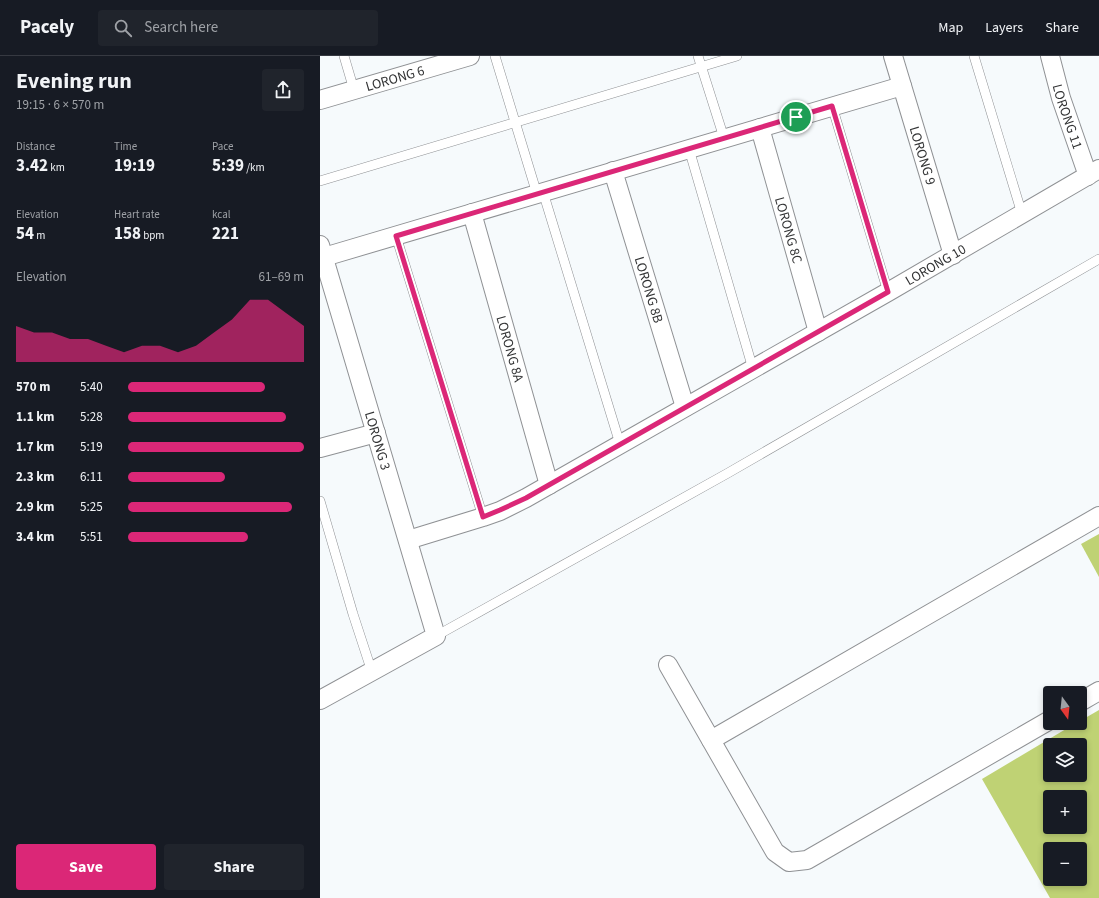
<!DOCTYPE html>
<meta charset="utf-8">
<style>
body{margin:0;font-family:"Source Sans 3",sans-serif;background:#20242c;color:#f1f3f6;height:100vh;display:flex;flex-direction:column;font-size:15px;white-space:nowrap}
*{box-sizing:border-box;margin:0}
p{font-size:13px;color:#9ea1a6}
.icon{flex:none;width:22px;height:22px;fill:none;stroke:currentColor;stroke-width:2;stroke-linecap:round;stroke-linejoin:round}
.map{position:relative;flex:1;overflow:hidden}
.side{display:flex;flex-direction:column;background:#171b24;width:320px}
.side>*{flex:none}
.needle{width:26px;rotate:165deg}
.tools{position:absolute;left:723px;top:630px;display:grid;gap:8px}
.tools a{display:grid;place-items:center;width:44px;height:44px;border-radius:4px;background:#171b24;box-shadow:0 2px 6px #0003;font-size:20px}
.pin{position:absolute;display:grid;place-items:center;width:34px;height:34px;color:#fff;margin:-17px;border:2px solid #fff;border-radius:50%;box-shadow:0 1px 4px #0007}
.round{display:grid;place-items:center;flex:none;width:42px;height:42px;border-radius:4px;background:#20242c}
.overview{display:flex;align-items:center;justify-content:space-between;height:68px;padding:0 16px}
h1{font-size:22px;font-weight:700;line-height:30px}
.figures{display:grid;grid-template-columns:repeat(3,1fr);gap:6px;height:68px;padding:4px 16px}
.figures div{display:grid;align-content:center}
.figures b{font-size:17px;font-weight:700}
.figures small{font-size:11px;font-weight:400}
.figures p{font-size:11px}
.chart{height:112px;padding:8px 16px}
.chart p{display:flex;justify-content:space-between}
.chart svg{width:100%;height:72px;margin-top:4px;fill:#db2777;opacity:.7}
.primary-button{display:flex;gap:8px;margin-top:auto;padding:8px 16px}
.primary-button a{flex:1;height:46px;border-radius:4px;background:#db2777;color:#fff;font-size:16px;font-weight:700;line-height:46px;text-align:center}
.primary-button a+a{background:#20242c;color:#f1f3f6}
ul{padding:0 16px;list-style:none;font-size:13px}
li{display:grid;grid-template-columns:64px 48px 1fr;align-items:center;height:30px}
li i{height:10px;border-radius:5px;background:#db2777}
header{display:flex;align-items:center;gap:24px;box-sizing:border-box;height:56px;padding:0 20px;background:#171b24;border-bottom:1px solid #363941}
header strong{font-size:19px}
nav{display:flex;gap:22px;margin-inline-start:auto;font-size:14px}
.search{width:280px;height:36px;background:#20242c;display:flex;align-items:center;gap:10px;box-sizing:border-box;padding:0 14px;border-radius:4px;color:#9ea1a6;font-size:15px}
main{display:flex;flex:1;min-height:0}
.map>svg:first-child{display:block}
.green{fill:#bfd274;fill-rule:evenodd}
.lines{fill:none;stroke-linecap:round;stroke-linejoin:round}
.service-casing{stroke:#8f9194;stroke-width:10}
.minor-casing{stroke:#8f9194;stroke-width:20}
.service{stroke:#fff;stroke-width:9}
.minor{stroke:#fff;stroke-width:18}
.route-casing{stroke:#fff;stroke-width:8}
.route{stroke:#db2777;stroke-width:5}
.labels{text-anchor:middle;stroke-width:4;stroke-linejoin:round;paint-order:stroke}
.street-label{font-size:14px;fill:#333435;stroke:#fff}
</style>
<header>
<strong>Pacely</strong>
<div class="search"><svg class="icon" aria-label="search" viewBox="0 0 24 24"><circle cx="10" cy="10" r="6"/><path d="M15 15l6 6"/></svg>Search here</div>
<nav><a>Map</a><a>Layers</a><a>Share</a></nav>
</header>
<main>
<section class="side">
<div class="overview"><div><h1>Evening run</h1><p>19:15 · 6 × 570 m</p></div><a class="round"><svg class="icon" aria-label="share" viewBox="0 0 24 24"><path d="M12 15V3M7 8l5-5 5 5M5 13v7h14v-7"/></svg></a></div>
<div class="figures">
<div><p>Distance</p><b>3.42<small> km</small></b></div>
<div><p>Time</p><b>19:19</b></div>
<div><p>Pace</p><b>5:39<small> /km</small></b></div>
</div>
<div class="figures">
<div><p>Elevation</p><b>54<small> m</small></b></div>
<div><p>Heart rate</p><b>158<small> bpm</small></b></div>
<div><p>kcal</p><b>221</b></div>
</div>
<div class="chart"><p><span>Elevation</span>61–69 m</p>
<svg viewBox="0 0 160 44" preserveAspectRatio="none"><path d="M0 44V22L10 26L20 26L30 30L40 30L50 34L60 38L70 34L80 34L90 38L100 34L110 26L120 18L130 6L140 6L150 14L160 22V44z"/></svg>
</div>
<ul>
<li><b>570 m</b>5:40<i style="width:78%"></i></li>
<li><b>1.1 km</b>5:28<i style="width:90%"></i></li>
<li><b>1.7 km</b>5:19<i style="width:100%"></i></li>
<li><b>2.3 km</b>6:11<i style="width:55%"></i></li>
<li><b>2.9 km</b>5:25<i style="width:93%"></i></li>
<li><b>3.4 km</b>5:51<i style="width:68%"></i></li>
</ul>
<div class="primary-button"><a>Save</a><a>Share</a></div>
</section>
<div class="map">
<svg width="779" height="842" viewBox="0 0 779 842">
<rect width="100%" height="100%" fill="#f6fafc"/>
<!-- green -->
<g class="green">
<polygon points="779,478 779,521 761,488"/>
<path d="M779,654V842H730L662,723L756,667H760V665ZM730,689H760V719H730ZM730,741H760V771H730ZM730,793H760V823H730Z"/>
</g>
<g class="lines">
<defs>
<g id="service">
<polyline points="24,0 34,34"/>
<polyline points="175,0 217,138"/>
<polyline points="378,0 404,82"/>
<polyline points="654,0 702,158"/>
<polyline points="512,50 568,236"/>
<polyline points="369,93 433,313"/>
<polyline points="0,125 417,0"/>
<polyline points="223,136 300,388"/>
<polyline points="76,180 163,461"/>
<polyline points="0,445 33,558 52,616"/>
<polyline points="116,580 408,417 779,203"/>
</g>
<g id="minor">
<path id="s1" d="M573,0L633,199"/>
<path id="s2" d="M730,0L741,42L768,120"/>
<path id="s3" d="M0,44L150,0"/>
<path id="s4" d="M440,72L498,276"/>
<path id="s5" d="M293,115L365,351"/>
<path id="s6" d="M152,157L229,429"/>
<path id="s7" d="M0,189L116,580L0,644"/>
<polyline points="4,201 582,30"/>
<polyline points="0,392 56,377"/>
<path id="s8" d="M88,484L163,461L180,455L206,442L568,236L779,113"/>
<polyline points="348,609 455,796 469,806 487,804 730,664"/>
<polyline points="760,646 779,635"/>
<polyline points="391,684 779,460"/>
</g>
</defs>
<!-- service casing -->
<use href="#service" class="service-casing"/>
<!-- minor casing -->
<use href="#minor" class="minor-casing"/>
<!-- service -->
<use href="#service" class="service"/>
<!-- minor -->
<use href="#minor" class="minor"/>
</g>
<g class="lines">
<defs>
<polygon id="route" points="512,50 568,236 206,442 180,454 163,461 76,180"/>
</defs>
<!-- route casing -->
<use href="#route" class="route-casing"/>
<!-- route -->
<use href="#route" class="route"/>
</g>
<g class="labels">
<!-- street labels -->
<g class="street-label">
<text dy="5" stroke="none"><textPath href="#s3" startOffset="78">LORONG 6</textPath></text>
<text dy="5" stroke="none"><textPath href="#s2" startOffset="63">LORONG 11</textPath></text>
<text dy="5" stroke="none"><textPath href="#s1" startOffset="104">LORONG 9</textPath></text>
<text dy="5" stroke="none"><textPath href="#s4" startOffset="106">LORONG 8C</textPath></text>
<text dy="5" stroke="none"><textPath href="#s8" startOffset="597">LORONG 10</textPath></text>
<text dy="5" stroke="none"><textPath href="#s5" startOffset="124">LORONG 8B</textPath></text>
<text dy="5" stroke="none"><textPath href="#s6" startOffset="141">LORONG 8A</textPath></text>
<text dy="5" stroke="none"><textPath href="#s7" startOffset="204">LORONG 3</textPath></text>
</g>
</g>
</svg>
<div class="tools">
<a><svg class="needle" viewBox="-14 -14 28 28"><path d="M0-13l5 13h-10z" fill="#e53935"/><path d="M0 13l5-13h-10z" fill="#9ea1a6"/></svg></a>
<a><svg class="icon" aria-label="layers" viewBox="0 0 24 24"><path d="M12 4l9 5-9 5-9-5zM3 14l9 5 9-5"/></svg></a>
<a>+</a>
<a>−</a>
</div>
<div class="pin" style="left:476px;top:61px;background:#1e9e55"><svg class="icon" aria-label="arrive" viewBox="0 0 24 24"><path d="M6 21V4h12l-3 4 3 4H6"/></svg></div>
</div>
</main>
